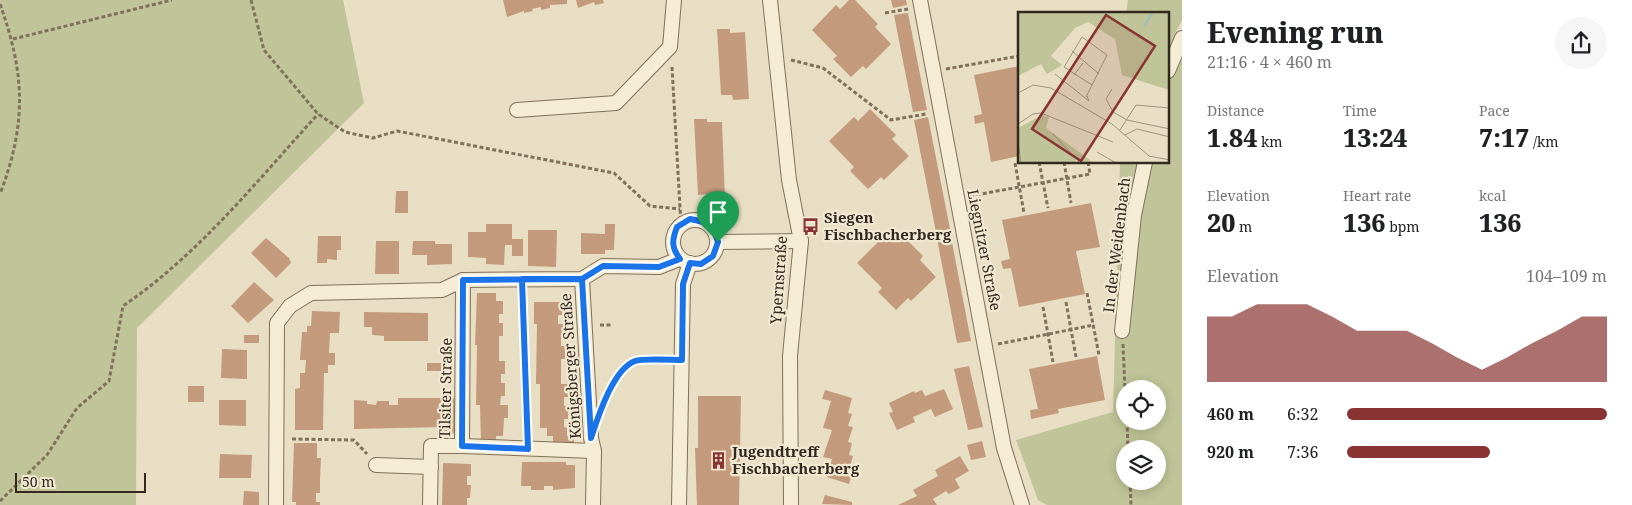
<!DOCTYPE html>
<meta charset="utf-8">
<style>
body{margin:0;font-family:"Noto Serif",serif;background:#f6f6f6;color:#202124;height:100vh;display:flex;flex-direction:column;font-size:19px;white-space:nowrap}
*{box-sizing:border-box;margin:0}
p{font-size:16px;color:#757577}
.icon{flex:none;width:28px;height:28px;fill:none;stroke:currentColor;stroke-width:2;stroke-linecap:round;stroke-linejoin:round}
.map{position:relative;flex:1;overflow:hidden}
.side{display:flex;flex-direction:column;background:#fff;width:450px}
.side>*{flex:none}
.buttons{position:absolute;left:1116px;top:380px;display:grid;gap:10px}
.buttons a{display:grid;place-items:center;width:50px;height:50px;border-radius:50%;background:#fff;box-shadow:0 2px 12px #0003;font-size:25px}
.scale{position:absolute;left:15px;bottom:12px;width:131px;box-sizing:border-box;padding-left:5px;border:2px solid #32281e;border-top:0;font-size:14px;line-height:18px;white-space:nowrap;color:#32281e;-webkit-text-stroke:4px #f1e8d1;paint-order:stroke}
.pin{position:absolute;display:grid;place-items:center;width:42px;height:42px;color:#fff;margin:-51px -21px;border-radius:50% 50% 50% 0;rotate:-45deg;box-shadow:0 0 5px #0007}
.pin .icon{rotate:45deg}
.round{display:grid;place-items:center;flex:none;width:52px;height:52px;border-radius:26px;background:#f6f6f6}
.summary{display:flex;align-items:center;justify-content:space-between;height:85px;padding:0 25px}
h1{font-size:28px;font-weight:800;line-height:38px}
.stats{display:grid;grid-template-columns:repeat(3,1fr);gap:8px;height:85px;padding:5px 25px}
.stats div{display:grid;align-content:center}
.stats b{font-size:25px;font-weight:800}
.stats small{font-size:14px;font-weight:400}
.stats p{font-size:14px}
.chart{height:140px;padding:10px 25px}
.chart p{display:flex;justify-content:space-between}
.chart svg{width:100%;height:90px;margin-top:5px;fill:#893432;opacity:.7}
ul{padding:0 25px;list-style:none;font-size:16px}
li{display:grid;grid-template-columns:80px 60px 1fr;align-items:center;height:38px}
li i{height:12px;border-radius:6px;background:#893432}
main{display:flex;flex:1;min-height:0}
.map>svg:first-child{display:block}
.green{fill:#bfc598;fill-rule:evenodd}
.building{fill:#c39b7c}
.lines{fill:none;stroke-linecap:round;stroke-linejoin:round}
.minor-casing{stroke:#80705c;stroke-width:16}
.path{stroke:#80705c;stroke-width:3;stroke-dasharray:4 2.5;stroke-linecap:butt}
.minor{stroke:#f4ecd5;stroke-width:14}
.route-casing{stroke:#fff;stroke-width:10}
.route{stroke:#1a73e8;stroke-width:6}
.labels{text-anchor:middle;stroke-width:4.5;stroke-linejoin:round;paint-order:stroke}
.poi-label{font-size:15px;font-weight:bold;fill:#32281e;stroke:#f1e8d1;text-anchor:start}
.street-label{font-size:15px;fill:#32281e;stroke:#f1e8d1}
.inset-river{fill:none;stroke:#a4bcb5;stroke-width:2.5}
.inset-road{fill:none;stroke:#9f9581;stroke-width:1}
.view{fill:#893432;fill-opacity:0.15;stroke:#893432;stroke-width:2.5}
.inset-edge{fill:none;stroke:#32281e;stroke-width:2.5}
</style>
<main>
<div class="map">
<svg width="1182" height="505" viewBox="0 0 1182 505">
<rect width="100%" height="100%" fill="#e8dec3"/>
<!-- green -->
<g class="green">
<polygon points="0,0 343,0 364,103 137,328 136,505 0,505"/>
<path d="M1128,0H1182V20L1175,34L1182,35V505H1047L1038,500L1016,440L1113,412L1120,163L1168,162V14H1126ZM1125,389H1158V421H1125ZM1125,449H1158V481H1125Z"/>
</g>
<!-- building -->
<g class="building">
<polygon points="503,0 567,0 567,4 550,5 550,8 541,10 541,7 532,9 533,11 524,13 524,11 507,17"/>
<polygon points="576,0 603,0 604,3 595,5 594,2 578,8"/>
<polygon points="849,0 855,0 878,24 875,27 891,44 866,69 863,66 851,77 833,59 837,56 812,30 836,5 840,9"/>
<polygon points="891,0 906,0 907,5 893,8"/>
<polygon points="908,13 927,110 913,112 894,15"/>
<polygon points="717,29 730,29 730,33 745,32 749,99 733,100 732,95 721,95"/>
<polygon points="1019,66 1019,156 991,162 984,122 975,124 974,116 982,114 974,75"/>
<polygon points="870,109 896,135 892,139 909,156 884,180 881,177 868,189 850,171 854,167 829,141 854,117 858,121"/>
<polygon points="928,117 950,229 936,232 914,120"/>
<polygon points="694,119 707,119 707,122 722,122 725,199 710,199 709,194 698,195"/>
<polygon points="396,191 408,191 408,213 395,213"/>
<polygon points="1091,203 1100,247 1076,251 1085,294 1019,307 1011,268 1003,269 1001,261 1010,259 1002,220"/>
<polygon points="486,224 512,224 512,239 523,239 523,256 512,256 512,245 505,245 504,265 486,264 486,258 468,257 468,232 486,232"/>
<polygon points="605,224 615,224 614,250 605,250 605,254 581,254 581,233 605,234"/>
<polygon points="528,230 557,230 556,267 528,266"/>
<polygon points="897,230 923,256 920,260 936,277 911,301 908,298 896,310 878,292 882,288 857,263 882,238 885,242"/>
<polygon points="318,236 341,236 341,250 337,250 337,260 327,259 327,263 317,263"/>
<polygon points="951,237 971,341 957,343 937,239"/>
<polygon points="266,238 289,258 291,263 276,278 251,253"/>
<polygon points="376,241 399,241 399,274 375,274"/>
<polygon points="413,241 435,241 435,244 452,244 452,264 427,265 427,255 412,255"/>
<polygon points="254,282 274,300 248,323 231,306"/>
<polygon points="477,293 496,293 496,301 503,301 503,314 499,314 499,323 503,323 503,336 499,336 499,361 505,361 505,374 501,374 501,383 505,383 505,396 501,396 500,405 508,405 508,418 504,418 503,436 496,436 496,443 481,443 480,405 476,405 477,345 475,345"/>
<polygon points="534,302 562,302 562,315 558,315 558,324 565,324 565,337 561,337 561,346 565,346 565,359 561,359 561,384 568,384 568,397 564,397 564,406 568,406 568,419 564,419 564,427 567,428 567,436 574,436 574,447 553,446 553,436 547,436 547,428 540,428 540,384 536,384 536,381 537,324 534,324"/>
<polygon points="312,311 340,312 339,333 330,333 329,353 335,353 335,365 328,365 328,373 324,373 323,430 295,430 295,389 300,388 300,373 305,373 306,360 300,360 302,332 307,332 307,326 311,326"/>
<polygon points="364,312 428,313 428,341 384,341 384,336 372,335 372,327 364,327"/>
<rect x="244" y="335" width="15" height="8"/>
<polygon points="222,349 247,350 247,379 221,378"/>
<polygon points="1097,356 1105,400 1058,409 1059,413 1031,419 1030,410 1038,409 1029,369"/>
<rect x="427" y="363" width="24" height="8"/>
<polygon points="969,366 983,427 968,430 954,369"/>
<rect x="188" y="386" width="16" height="16"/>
<polygon points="944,389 953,409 935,417 931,409 913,417 915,422 897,430 889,413 893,412 889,403 914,391 915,393 922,390 925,396"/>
<polygon points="825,390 852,398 848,413 852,414 848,426 853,427 848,442 852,443 849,455 853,456 849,470 853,472 849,484 827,477 832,459 823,457 832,430 823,428 831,401 822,399"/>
<polygon points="698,396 741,396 739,505 697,505 695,448 698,448"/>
<polygon points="398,398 458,398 458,434 442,433 442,427 354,429 354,400 367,401 367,404 376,405 377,401 389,401 389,405 398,405"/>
<polygon points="219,400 246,400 246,426 219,425"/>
<polygon points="982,441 986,457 971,460 967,445"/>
<polygon points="294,443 317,443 317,458 321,458 320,480 320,493 316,493 316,502 320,502 320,505 296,505 296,502 292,502"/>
<polygon points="220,454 252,455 251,478 219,478"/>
<polygon points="960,456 969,471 955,479 960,488 949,494 946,491 933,499 937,505 898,505 917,496 913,490 938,476 935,470"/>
<polygon points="522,462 566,462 566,465 575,465 575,488 553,490 553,486 544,486 544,490 531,490 531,486 521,486"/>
<polygon points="443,463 471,464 471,476 467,476 467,485 471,485 470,498 467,498 467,505 442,505"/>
<polygon points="244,491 259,492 259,505 243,505"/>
<polygon points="825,495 852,502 852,505 822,504"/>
</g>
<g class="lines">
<defs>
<g id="minor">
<polyline points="770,0 789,180 801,241 790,356 791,505"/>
<polyline points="920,0 1004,448 1022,505"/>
<polyline points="1168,71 1182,38"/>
<polyline points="517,110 616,103 670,47 674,0"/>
<circle cx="695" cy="242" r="22"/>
<polyline points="718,242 801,241"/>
<polyline points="582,279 591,438 594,451 593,505"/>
<polyline points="1122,331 1134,215 1145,162"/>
<polyline points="462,446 594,451"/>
<polyline points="376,465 431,467"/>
<polyline points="276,505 277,323 290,306 311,293 442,290 463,280 582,279 603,266 659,267 679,259"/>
<polyline points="430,505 431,446 462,446 463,280"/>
<polyline points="679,505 683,284 690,263"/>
</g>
</defs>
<!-- minor casing -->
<use href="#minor" class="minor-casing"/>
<!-- path -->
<g class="path">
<polyline points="251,0 264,50 318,114 345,132 373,138 397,131 614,173 650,206 680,209"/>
<path d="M0,4C25,74 27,123 0,194"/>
<polyline points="885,13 908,9"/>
<polyline points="13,39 172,0"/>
<polyline points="791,60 823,68 891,120 926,114"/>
<polyline points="672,67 681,225"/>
<polyline points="946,69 1019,56"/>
<polyline points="1039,162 1048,208"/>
<polyline points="1064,162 1071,203"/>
<polyline points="1015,163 1024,213"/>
<polyline points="970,196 1090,174 1088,162"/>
<polyline points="931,236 948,234"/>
<polyline points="1087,293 1099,355"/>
<polyline points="523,295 528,433"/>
<polyline points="1066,302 1076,357"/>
<polyline points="1043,307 1053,362"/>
<polyline points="600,325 612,325"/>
<polyline points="998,344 1094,325"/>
<polyline points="1123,344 1125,389"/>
<polyline points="604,399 621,373 635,361 667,360"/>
<polyline points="1127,421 1128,449"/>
<polyline points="292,439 354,440 367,454"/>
<polyline points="1130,481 1131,505"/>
<path d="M0,501L47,455L77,408L109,381L123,306C198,255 257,181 318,114"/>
</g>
<!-- minor -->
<use href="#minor" class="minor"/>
</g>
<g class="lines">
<defs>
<path id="route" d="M718,242C713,225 707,222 690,219L677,227C672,240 671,247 680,259L659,267L603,266L582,279L463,280L462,446L528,449L522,279H582L591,438C598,417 613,369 635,361C642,358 673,360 682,360L683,284L690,263L701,264L713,256L718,242"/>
</defs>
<!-- route casing -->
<use href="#route" class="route-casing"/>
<!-- route -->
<use href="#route" class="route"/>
</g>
<!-- icons -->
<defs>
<symbol id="bus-bare" viewBox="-9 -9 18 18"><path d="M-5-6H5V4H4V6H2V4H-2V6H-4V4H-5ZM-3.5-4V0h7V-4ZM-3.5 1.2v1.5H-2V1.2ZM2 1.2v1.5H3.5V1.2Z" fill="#893432" stroke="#f1e8d1" stroke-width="2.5" paint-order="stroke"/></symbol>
<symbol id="building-bare" viewBox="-9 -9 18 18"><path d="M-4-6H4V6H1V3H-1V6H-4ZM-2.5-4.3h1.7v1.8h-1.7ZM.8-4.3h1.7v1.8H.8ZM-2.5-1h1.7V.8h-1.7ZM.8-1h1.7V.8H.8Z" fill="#893432" stroke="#f1e8d1" stroke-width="2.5" paint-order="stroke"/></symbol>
</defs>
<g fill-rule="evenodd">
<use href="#bus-bare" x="798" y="214" width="25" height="25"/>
<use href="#building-bare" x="706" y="448" width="25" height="25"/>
</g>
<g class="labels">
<!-- poi labels -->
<g class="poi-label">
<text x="824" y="223">Siegen<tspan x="824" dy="17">Fischbacherberg</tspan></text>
<text x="732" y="457">Jugendtreff<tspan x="732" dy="17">Fischbacherberg</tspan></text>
</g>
<!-- street labels -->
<g class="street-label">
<text transform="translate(1117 245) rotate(-83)" y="5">In der Weidenbach</text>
<text transform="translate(984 250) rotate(79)" y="5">Liegnitzer Straße</text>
<text transform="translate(779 280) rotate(-86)" y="5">Ypernstraße</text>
<text transform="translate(571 366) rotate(-94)" y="5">Königsberger Straße</text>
<text transform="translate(446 388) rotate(-89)" y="5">Tilsiter Straße</text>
</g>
</g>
<!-- overview -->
<g transform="translate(1018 12)">
<rect width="151" height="151" fill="#e8dec3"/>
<path d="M0,0H151V78L104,63L97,27L70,10L57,16L33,44L44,53L29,62L23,52L0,64ZM24,103L31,105L28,116L76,151H63L60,146L56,151H0V116Z" fill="#bfc598"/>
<path class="inset-river" d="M126,14L135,0"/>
<path class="inset-road" d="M54,39L81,62M37,62L71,89L69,84M56,63L65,51M94,77L88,87L95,100L109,108L152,117M0,81L15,73L33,76L94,112L131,144L152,148M68,85L89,43L64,25L46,55L74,73M0,112L15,102L23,101L95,130M102,118L118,93L152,96M35,122L62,151M107,123L119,117L152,125M0,130L3,151M79,140L98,151"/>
<path class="view" d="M88,3L137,34L63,149L14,117Z"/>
<rect width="151" height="151" class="inset-edge"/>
</g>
</svg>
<div class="buttons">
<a><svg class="icon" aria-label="locate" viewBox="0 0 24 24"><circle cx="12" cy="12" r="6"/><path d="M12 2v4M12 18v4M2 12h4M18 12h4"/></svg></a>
<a><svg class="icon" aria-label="layers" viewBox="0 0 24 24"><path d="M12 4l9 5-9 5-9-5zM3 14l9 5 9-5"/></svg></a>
</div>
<div class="scale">50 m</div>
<div class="pin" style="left:718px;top:242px;background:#1e9e55"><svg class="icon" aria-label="arrive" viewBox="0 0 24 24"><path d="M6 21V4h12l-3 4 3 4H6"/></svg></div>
</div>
<section class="side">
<div class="summary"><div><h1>Evening run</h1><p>21:16 · 4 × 460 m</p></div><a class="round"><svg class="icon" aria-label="share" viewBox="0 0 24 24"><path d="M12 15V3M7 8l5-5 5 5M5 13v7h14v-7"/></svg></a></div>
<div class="stats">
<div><p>Distance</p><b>1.84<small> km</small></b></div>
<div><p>Time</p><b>13:24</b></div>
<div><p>Pace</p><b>7:17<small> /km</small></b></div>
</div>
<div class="stats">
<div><p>Elevation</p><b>20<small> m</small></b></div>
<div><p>Heart rate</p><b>136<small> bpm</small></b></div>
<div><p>kcal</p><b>136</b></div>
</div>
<div class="chart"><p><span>Elevation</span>104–109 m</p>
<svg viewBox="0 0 160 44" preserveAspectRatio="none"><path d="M0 44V12L10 12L20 6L30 6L40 6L50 12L60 19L70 19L80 19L90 25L100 32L110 38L120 32L130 25L140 19L150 12L160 12V44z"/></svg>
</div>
<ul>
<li><b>460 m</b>6:32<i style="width:100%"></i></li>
<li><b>920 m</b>7:36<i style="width:55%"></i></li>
</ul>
</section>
</main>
